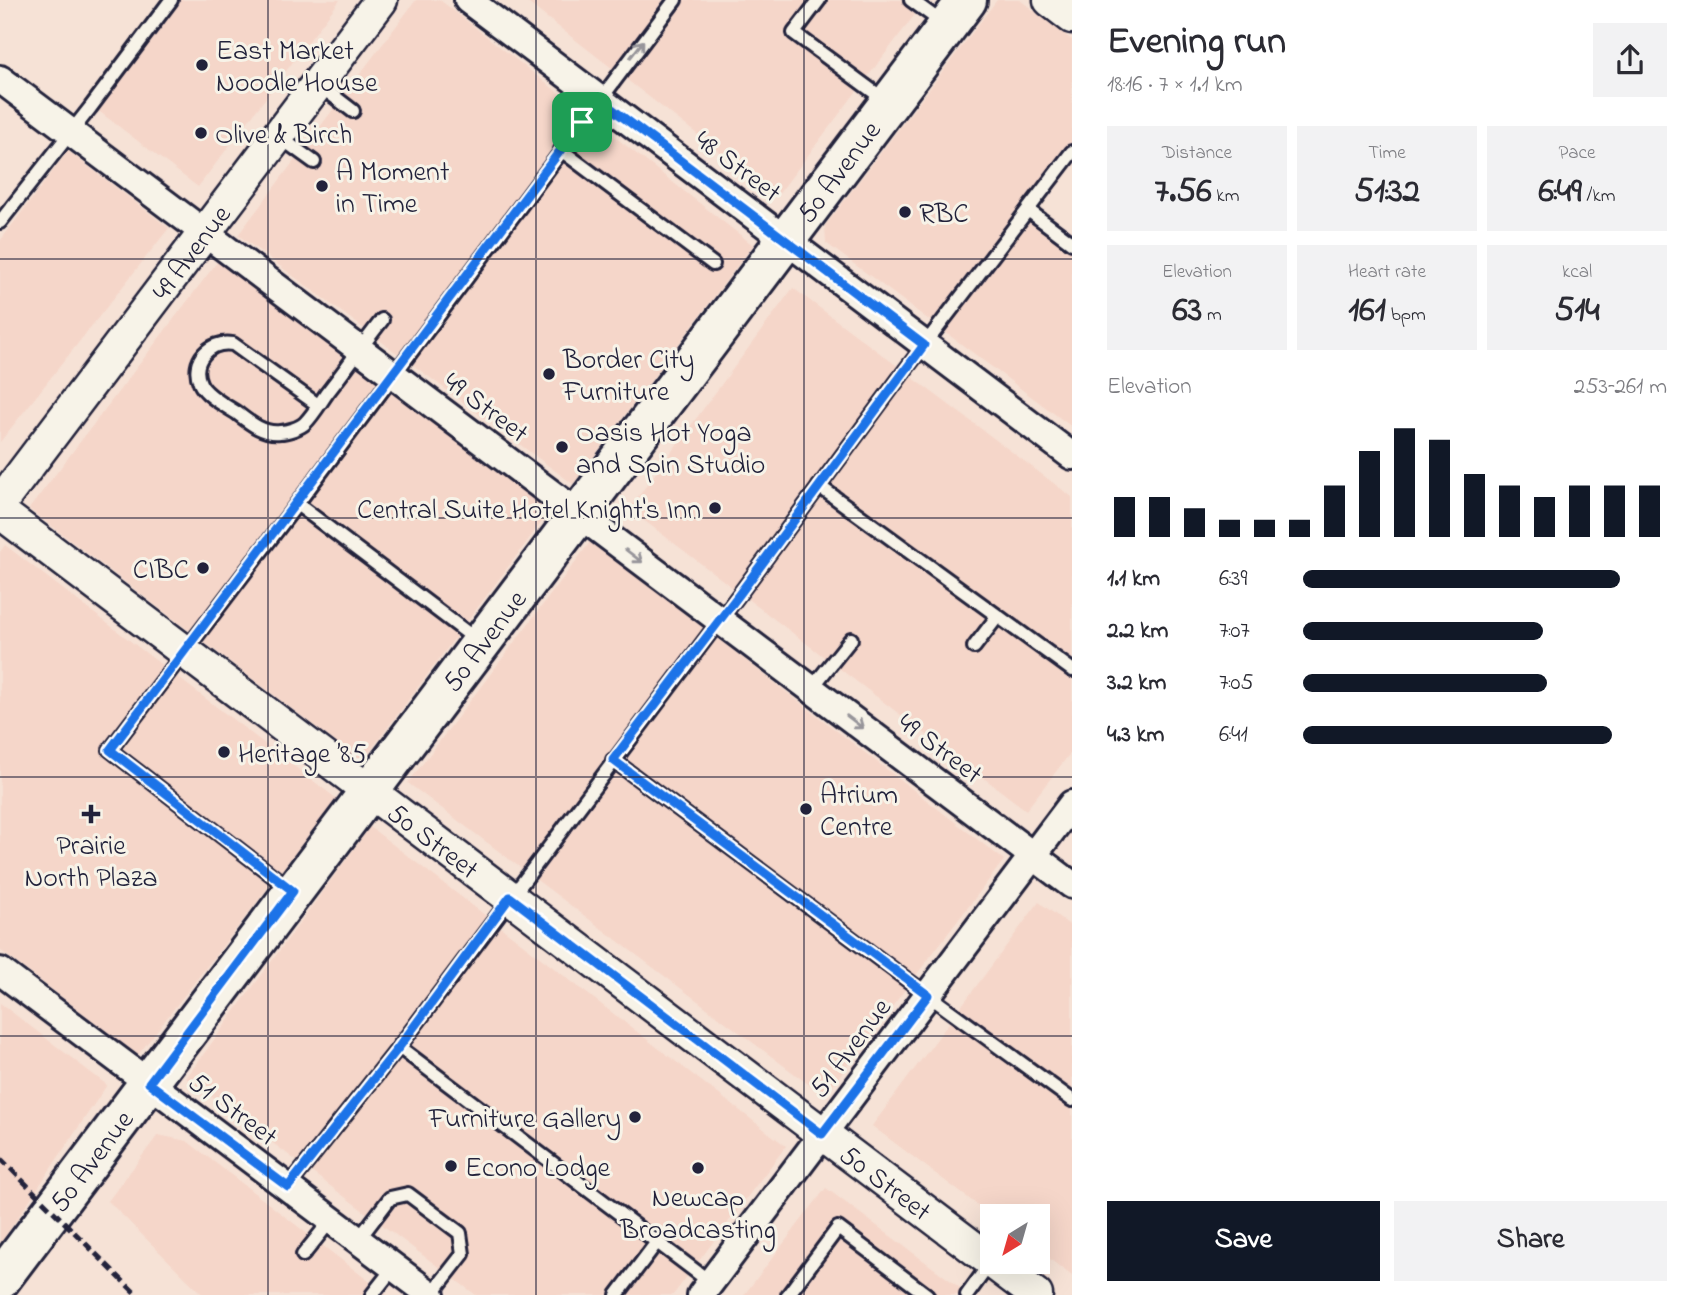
<!DOCTYPE html>
<meta charset="utf-8">
<style>
body{margin:0;font-family:"Indie Flower",sans-serif;background:#f2f2f3;color:#2b2b33;height:100vh;display:flex;flex-direction:column;font-size:26px;white-space:nowrap}
*{box-sizing:border-box;margin:0}
p{font-size:23px;color:#7c7c81}
.icon{flex:none;width:38px;height:38px;fill:none;stroke:currentColor;stroke-width:2;stroke-linecap:round;stroke-linejoin:round}
.map{position:relative;flex:1;overflow:hidden}
.sheet{display:flex;flex-direction:column;background:#fff;width:630px}
.sheet>*{flex:none}
.needle{width:46px;rotate:217deg}
.controls{position:absolute;left:980px;top:1204px;display:grid;gap:14px}
.controls a{display:grid;place-items:center;width:70px;height:70px;border-radius:0px;background:#fff;box-shadow:0 7px 28px #0002;font-size:35px}
.pin{position:absolute;display:grid;place-items:center;width:60px;height:60px;color:#fff;margin:-30px;border-radius:14px;box-shadow:0 4px 10px #0006}
.round{display:grid;place-items:center;flex:none;width:74px;height:74px;border-radius:0px;background:#f2f2f3}
.summary{display:flex;align-items:center;justify-content:space-between;height:119px;padding:0 35px}
h1{font-size:38px;font-weight:700;line-height:52px}
.metrics{display:grid;grid-template-columns:repeat(3,1fr);gap:10px;height:119px;padding:7px 35px}
.metrics div{display:grid;align-content:center;border-radius:0px;background:#f2f2f3;text-align:center}
.metrics b{font-size:35px;font-weight:700}
.metrics small{font-size:19px;font-weight:400}
.metrics p{font-size:19px}
.chart{height:196px;padding:14px 35px}
.chart p{display:flex;justify-content:space-between}
.chart svg{width:100%;height:126px;margin-top:7px;stroke:#111827;stroke-width:6}
.primary-button{display:flex;gap:14px;margin-top:auto;padding:14px 35px}
.primary-button a{flex:1;height:80px;border-radius:0px;background:#111827;color:#fff;font-size:28px;font-weight:700;line-height:80px;text-align:center}
.primary-button a+a{background:#f2f2f3;color:#2b2b33}
ul{padding:0 35px;list-style:none;font-size:23px}
li{display:grid;grid-template-columns:112px 84px 1fr;align-items:center;height:52px}
li i{height:18px;border-radius:9px;background:#111827}
main{display:flex;flex:1;min-height:0}
.map>svg:first-child{display:block}
.built{fill:#f5d6c9}
.lines{fill:none;stroke-linecap:round;stroke-linejoin:round}
.service-casing{stroke:#22223b;stroke-width:18}
.minor-casing{stroke:#22223b;stroke-width:32}
.tertiary-casing{stroke:#22223b;stroke-width:37}
.primary-casing{stroke:#22223b;stroke-width:44}
.service{stroke:#f7f3e8;stroke-width:12}
.minor{stroke:#f7f3e8;stroke-width:26}
.tertiary{stroke:#f7f3e8;stroke-width:32}
.primary{stroke:#f7f3e8;stroke-width:38}
.rail{stroke:#22223b;stroke-width:5;stroke-dasharray:10 5;stroke-linecap:butt}
.oneway{stroke:#97959a}
.route-casing{stroke:#fff;stroke-width:14}
.route{stroke:#1a73e8;stroke-width:9}
.grid{fill:none;stroke:#22223b;stroke-width:2;stroke-opacity:0.55}
.poi-dot{fill:#22223b;stroke:#f7f3e8;stroke-width:2.5}
.labels{text-anchor:middle;stroke-width:6;stroke-linejoin:round;paint-order:stroke}
.poi-label{font-size:28px;fill:#22223b;stroke:#f7f3e8;text-anchor:start}
.street-label{font-size:28px;fill:#22223b;stroke:#f7f3e8}
</style>
<main>
<div class="map">
<svg width="1072" height="1295" viewBox="0 0 1072 1295">
<rect width="100%" height="100%" fill="#f6e2d6"/>
<filter id="ink" filterUnits="userSpaceOnUse"><feTurbulence type="fractalNoise" baseFrequency=".0143" numOctaves="2"/><feDisplacementMap in="SourceGraphic" scale="14" xChannelSelector="R" yChannelSelector="G"/><feConvolveMatrix kernelMatrix="1 2 1 2 8 2 1 2 1" color-interpolation-filters="sRGB"/></filter>
<g filter="url(#ink)">
<!-- built -->
<g class="built">
<polygon points="179,0 340,0 198,187 96,109"/>
<polygon points="416,0 440,0 753,245 573,484 238,235"/>
<polygon points="524,0 926,0 777,196"/>
<polygon points="997,0 1020,0 1072,40 1072,145 1021,213 1072,251 1072,427 826,243 825,226"/>
<polygon points="68,151 169,228 0,442 0,241"/>
<polygon points="221,257 550,511 362,762 29,509"/>
<polygon points="793,288 1072,497 1072,751 1026,810 629,509"/>
<polygon points="591,541 1004,860 824,1096 408,783"/>
<polygon points="5,545 337,799 138,1055 0,950 0,552"/>
<polygon points="370,827 786,1146 673,1295 476,1295 186,1078"/>
<polygon points="1039,902 1072,927 1072,1276 1038,1250 1038,1216 992,1216 872,1126"/>
<polygon points="0,1003 107,1085 0,1244"/>
<polygon points="158,1135 187,1141 387,1295 203,1295 108,1201"/>
<polygon points="826,1188 963,1290 960,1295 744,1295"/>
</g>
<g class="lines">
<defs>
<g id="service">
<polyline points="819,0 794,33 886,101"/>
<polyline points="911,0 944,24"/>
<polyline points="318,84 353,111"/>
<polyline points="278,136 314,162"/>
<polyline points="561,150 713,264"/>
<polyline points="1028,210 1072,243"/>
<polyline points="0,222 90,108 171,0"/>
<path d="M318,405L233,344C210,340 190,361 200,383C205,395 226,406 237,413C250,423 263,434 280,432C287,432 300,428 305,423C313,415 320,403 327,393C346,369 363,344 382,320"/>
<polyline points="819,486 1072,670"/>
<polyline points="478,641 297,504 675,0"/>
<polyline points="974,647 997,617"/>
<polyline points="811,689 851,639"/>
<polyline points="613,760 906,979 1072,1100"/>
<polyline points="290,889 110,750 297,504"/>
<polyline points="399,1047 710,1282"/>
<polyline points="288,1187 399,1047 738,596 906,369 1072,152"/>
<polyline points="358,1240 390,1198 408,1194 460,1233 463,1254 431,1295"/>
<polyline points="303,1255 331,1220"/>
<polyline points="372,1295 394,1267"/>
<polyline points="617,1295 657,1242"/>
<polyline points="788,1295 838,1228 927,1295"/>
<polyline points="967,1295 991,1262"/>
</g>
<g id="minor">
<polyline points="468,0 1072,456"/>
<polyline points="0,79 1072,885"/>
<polyline points="0,971 431,1295"/>
<polyline points="701,1295 1072,804"/>
</g>
<g id="tertiary">
<polyline points="1050,0 1072,17"/>
<path id="s1" d="M0,503L381,0"/>
<path id="s2" d="M0,512L1036,1295"/>
</g>
<g id="primary">
<path id="s3" d="M0,1280L967,0"/>
</g>
</defs>
<!-- service casing -->
<use href="#service" class="service-casing"/>
<!-- minor casing -->
<use href="#minor" class="minor-casing"/>
<!-- tertiary casing -->
<use href="#tertiary" class="tertiary-casing"/>
<!-- primary casing -->
<use href="#primary" class="primary-casing"/>
<!-- service -->
<use href="#service" class="service"/>
<!-- minor -->
<use href="#minor" class="minor"/>
<!-- tertiary -->
<use href="#tertiary" class="tertiary"/>
<!-- primary -->
<use href="#primary" class="primary"/>
<!-- rail -->
<polyline class="rail" points="0,1158 137,1295"/>
</g>
<!-- one-way arrows -->
<defs><path id="oneway-shaft" d="M-6 0H5M1.5-3L5.5 0L1.5 3" fill="none" stroke-width="1.6" stroke-linecap="round" stroke-linejoin="round" transform="scale(1.75)"/></defs>
<g class="oneway">
<use href="#oneway-shaft" transform="translate(637 49) rotate(-52)"/>
<use href="#oneway-shaft" transform="translate(634 556) rotate(37)"/>
<use href="#oneway-shaft" transform="translate(855 722) rotate(37)"/>
</g>
</g>
<g class="lines" filter="url(#ink)">
<defs>
<polygon id="route" points="599,99 924,345 738,596 613,760 928,995 822,1134 510,897 399,1047 288,1187 149,1083 293,891 110,750"/>
</defs>
<!-- route casing -->
<use href="#route" class="route-casing"/>
<!-- route -->
<use href="#route" class="route"/>
</g>
<!-- grid -->
<path class="grid" d="M268,0V1295M536,0V1295M804,0V1295M0,259H1072M0,518H1072M0,777H1072M0,1036H1072"/>
<!-- markers -->
<g class="poi-dot">
<circle cx="202" cy="65" r="7"/>
<circle cx="201" cy="133" r="7"/>
<circle cx="322" cy="186" r="7"/>
<circle cx="905" cy="212" r="7"/>
<circle cx="549" cy="374" r="7"/>
<circle cx="562" cy="447" r="7"/>
<circle cx="715" cy="508" r="7"/>
<circle cx="203" cy="568" r="7"/>
<circle cx="224" cy="752" r="7"/>
<circle cx="806" cy="809" r="7"/>
<path d="M87.5 803.5h7v7h7v7h-7v7h-7v-7h-7v-7h7z"/>
<circle cx="635" cy="1117" r="7"/>
<circle cx="451" cy="1166" r="7"/>
<circle cx="698" cy="1168" r="7"/>
</g>
<g class="labels">
<!-- poi labels -->
<g class="poi-label">
<text x="216" y="59">East Market<tspan x="216" dy="32">Noodle House</tspan></text>
<text x="215" y="143">Olive &amp; Birch</text>
<text x="336" y="180">A Moment<tspan x="336" dy="32">in Time</tspan></text>
<text x="919" y="222">RBC</text>
<text x="563" y="368">Border City<tspan x="563" dy="32">Furniture</tspan></text>
<text x="576" y="441">Oasis Hot Yoga<tspan x="576" dy="32">and Spin Studio</tspan></text>
<text x="701" y="518" text-anchor="end">Central Suite Hotel Knight's Inn</text>
<text x="189" y="578" text-anchor="end">CIBC</text>
<text x="238" y="762">Heritage ’85</text>
<text x="820" y="803">Atrium<tspan x="820" dy="32">Centre</tspan></text>
<text x="91" y="854" text-anchor="middle">Prairie<tspan x="91" dy="32">North Plaza</tspan></text>
<text x="621" y="1127" text-anchor="end">Furniture Gallery</text>
<text x="465" y="1176">Econo Lodge</text>
<text x="698" y="1206" text-anchor="middle">Newcap<tspan x="698" dy="32">Broadcasting</tspan></text>
</g>
<!-- street labels -->
<g class="street-label">
<text transform="translate(739 165) rotate(37)" y="10">48 Street</text>
<text dy="10" stroke="none"><textPath href="#s3" startOffset="1390">50 Avenue</textPath></text>
<text dy="10" stroke="none"><textPath href="#s1" startOffset="315">49 Avenue</textPath></text>
<text transform="translate(487 406) rotate(37)" y="10">49 Street</text>
<text dy="10" stroke="none"><textPath href="#s3" startOffset="802">50 Avenue</textPath></text>
<text transform="translate(941 747) rotate(37)" y="10">49 Street</text>
<text dy="10" stroke="none"><textPath href="#s2" startOffset="544">50 Street</textPath></text>
<text transform="translate(849 1047) rotate(-53)" y="10">51 Avenue</text>
<text transform="translate(234 1108) rotate(37)" y="10">51 Street</text>
<text dy="10" stroke="none"><textPath href="#s3" startOffset="150">50 Avenue</textPath></text>
<text dy="10" stroke="none"><textPath href="#s2" startOffset="1111">50 Street</textPath></text>
</g>
</g>
</svg>
<div class="controls">
<a><svg class="needle" viewBox="-14 -14 28 28"><path d="M0-13l5 13h-10z" fill="#e53935"/><path d="M0 13l5-13h-10z" fill="#7c7c81"/></svg></a>
</div>
<div class="pin" style="left:582px;top:122px;background:#1e9e55"><svg class="icon" aria-label="arrive" viewBox="0 0 24 24"><path d="M6 21V4h12l-3 4 3 4H6"/></svg></div>
</div>
<section class="sheet">
<div class="summary"><div><h1>Evening run</h1><p>18:16 · 7 × 1.1 km</p></div><a class="round"><svg class="icon" aria-label="share" viewBox="0 0 24 24"><path d="M12 15V3M7 8l5-5 5 5M5 13v7h14v-7"/></svg></a></div>
<div class="metrics">
<div><p>Distance</p><b>7.56<small> km</small></b></div>
<div><p>Time</p><b>51:32</b></div>
<div><p>Pace</p><b>6:49<small> /km</small></b></div>
</div>
<div class="metrics">
<div><p>Elevation</p><b>63<small> m</small></b></div>
<div><p>Heart rate</p><b>161<small> bpm</small></b></div>
<div><p>kcal</p><b>514</b></div>
</div>
<div class="chart"><p><span>Elevation</span>253–261 m</p>
<svg viewBox="0 0 160 44" preserveAspectRatio="none"><path d="M5 44V30M15 44V30M25 44V34M35 44V38M45 44V38M55 44V38M65 44V26M75 44V14M85 44V6M95 44V10M105 44V22M115 44V26M125 44V30M135 44V26M145 44V26M155 44V26"/></svg>
</div>
<ul>
<li><b>1.1 km</b>6:39<i style="width:87%"></i></li>
<li><b>2.2 km</b>7:07<i style="width:66%"></i></li>
<li><b>3.2 km</b>7:05<i style="width:67%"></i></li>
<li><b>4.3 km</b>6:41<i style="width:85%"></i></li>
</ul>
<div class="primary-button"><a>Save</a><a>Share</a></div>
</section>
</main>
